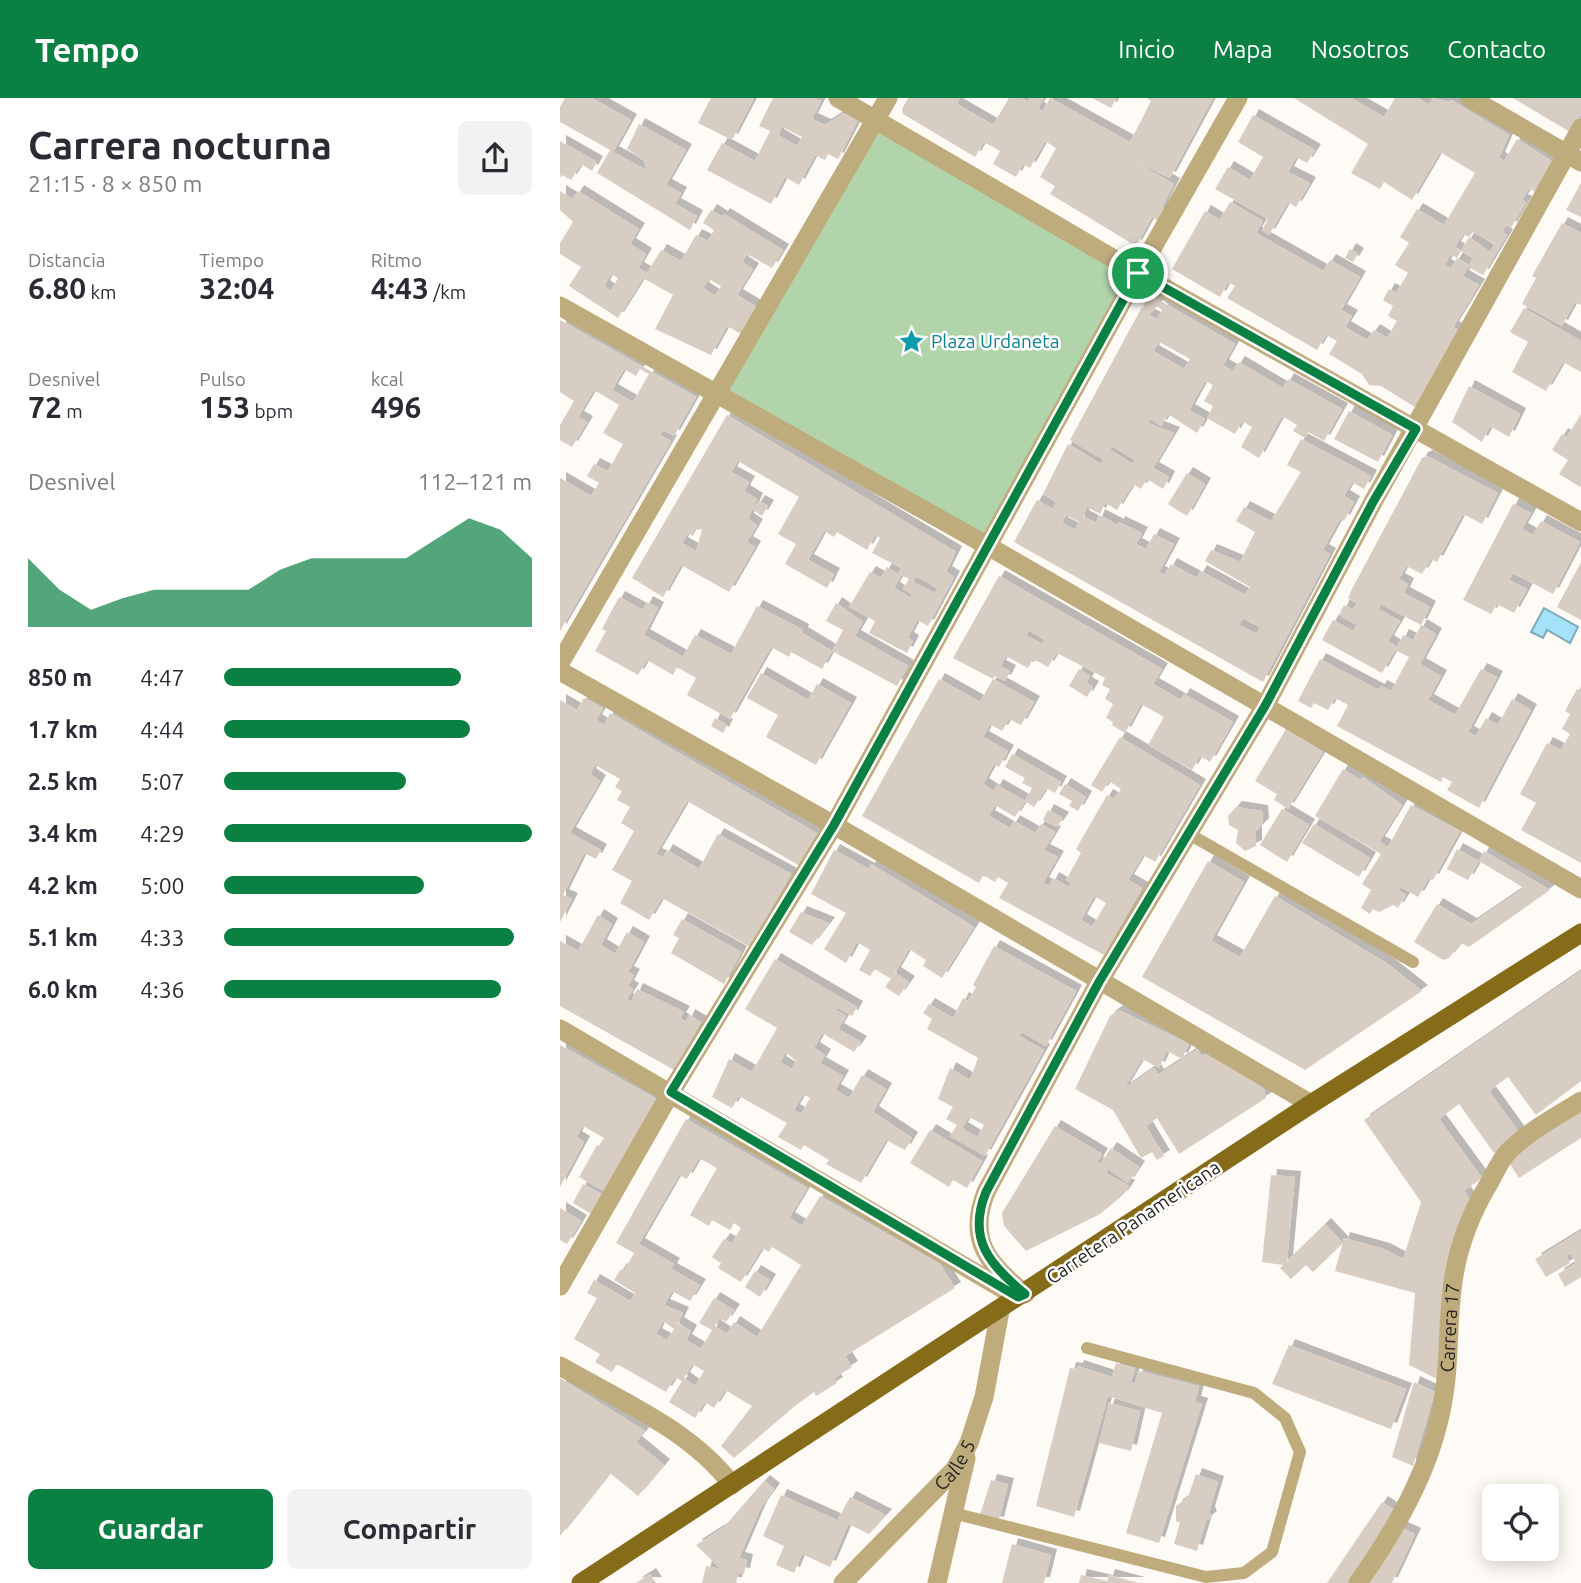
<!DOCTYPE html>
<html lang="es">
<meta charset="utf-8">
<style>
body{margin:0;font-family:Ubuntu,sans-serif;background:#f2f2f3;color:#2b2b33;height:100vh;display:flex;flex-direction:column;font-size:26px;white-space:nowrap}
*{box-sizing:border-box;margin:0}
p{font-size:23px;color:#7c7c81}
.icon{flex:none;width:38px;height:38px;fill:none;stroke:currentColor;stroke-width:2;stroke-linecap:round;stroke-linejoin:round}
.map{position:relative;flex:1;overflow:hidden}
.panel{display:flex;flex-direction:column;background:#fff;width:560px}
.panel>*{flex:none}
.controls{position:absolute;left:922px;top:1386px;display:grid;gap:14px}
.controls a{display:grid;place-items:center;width:77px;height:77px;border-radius:10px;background:#fff;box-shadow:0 4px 18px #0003;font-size:35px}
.pin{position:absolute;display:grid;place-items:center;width:60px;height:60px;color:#fff;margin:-30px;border:4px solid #fff;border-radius:50%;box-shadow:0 2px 7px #0007}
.round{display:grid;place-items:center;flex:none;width:74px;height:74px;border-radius:10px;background:#f2f2f3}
.headline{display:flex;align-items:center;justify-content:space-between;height:119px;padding:0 28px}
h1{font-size:38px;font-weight:700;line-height:52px}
.stats{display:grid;grid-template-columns:repeat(3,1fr);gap:10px;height:119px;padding:7px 28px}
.stats div{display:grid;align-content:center}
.stats b{font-size:30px;font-weight:700}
.stats small{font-size:19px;font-weight:400}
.stats p{font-size:19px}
.chart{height:196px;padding:14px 28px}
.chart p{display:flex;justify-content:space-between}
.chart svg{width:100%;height:126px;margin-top:7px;fill:#0b8043;opacity:.7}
.action{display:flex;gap:14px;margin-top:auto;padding:14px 28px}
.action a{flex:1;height:80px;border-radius:10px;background:#0b8043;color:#fff;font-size:28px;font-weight:700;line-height:80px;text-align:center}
.action a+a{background:#f2f2f3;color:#2b2b33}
ul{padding:0 28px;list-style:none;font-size:23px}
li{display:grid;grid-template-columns:112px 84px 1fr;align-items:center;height:52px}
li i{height:18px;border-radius:9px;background:#0b8043}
header{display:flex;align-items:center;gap:42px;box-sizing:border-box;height:98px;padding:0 35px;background:#0b8043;color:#fff}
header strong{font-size:33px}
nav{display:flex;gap:38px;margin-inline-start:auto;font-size:24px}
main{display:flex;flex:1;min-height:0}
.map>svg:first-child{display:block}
.green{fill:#b1d4aa}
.water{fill:#a3e2f9;stroke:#7faab8;stroke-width:2}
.building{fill:#d8cdc3;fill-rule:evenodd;filter:url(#shadow)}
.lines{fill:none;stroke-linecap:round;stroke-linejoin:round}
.service{stroke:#bfac7d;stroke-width:12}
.minor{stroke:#bfac7d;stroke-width:19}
.primary{stroke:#866b19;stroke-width:19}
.route-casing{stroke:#fff;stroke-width:14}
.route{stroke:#0b8043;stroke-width:9}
.labels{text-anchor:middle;stroke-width:5;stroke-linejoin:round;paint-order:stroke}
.culture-label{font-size:19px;fill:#0d838f;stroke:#fff;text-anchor:start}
.street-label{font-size:19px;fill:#2a2622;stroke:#fff}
</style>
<header>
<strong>Tempo</strong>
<nav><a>Inicio</a><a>Mapa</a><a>Nosotros</a><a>Contacto</a></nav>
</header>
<main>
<section class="panel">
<div class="headline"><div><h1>Carrera nocturna</h1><p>21:15 · 8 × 850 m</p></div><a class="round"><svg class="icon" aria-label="share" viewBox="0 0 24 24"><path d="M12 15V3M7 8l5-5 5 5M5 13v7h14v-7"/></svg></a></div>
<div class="stats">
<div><p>Distancia</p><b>6.80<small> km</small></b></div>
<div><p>Tiempo</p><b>32:04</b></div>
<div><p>Ritmo</p><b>4:43<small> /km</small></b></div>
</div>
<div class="stats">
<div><p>Desnivel</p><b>72<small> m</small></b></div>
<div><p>Pulso</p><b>153<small> bpm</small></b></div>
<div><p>kcal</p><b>496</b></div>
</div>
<div class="chart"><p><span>Desnivel</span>112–121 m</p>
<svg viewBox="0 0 160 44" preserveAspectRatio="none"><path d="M0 44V20L10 31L20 38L30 34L40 31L50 31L60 31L70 31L80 24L90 20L100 20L110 20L120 20L130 13L140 6L150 10L160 20V44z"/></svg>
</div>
<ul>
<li><b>850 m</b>4:47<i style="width:77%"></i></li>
<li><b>1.7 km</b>4:44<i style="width:80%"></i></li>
<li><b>2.5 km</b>5:07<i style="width:59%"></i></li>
<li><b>3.4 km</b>4:29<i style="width:100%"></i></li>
<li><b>4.2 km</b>5:00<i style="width:65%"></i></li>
<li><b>5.1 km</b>4:33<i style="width:94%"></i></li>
<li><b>6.0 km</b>4:36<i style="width:90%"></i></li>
</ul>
<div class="action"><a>Guardar</a><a>Compartir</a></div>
</section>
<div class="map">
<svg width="1021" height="1485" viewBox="0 0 1021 1485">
<defs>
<filter id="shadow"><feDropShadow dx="6" dy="-6" stdDeviation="0" flood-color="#0004"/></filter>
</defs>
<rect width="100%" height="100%" fill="#fefaf6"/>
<!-- green -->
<polygon class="green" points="316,22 578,175 428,448 154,295"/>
<!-- water -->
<polygon class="water" points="984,510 1018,529 1010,545 987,532 983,540 971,534"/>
<!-- building -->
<g class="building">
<polygon points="5,0 32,0 71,22 53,54 88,73 83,62 67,51 79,26 126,52 106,87 121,95 115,106 137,118 130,132 37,75 50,52 0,24 0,9"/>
<polygon points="151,0 194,0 172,42 138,25"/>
<path d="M213,0H254L261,3L252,21L265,27L284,15L298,22L278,61L268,56L265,62L255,57L239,87L225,79L211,106L147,72L162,45L195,63L210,33L199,28ZM222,29L242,39L237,48L218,37Z"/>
<polygon points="348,0 400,0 397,6 433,27 449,0 461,0 468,4 470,0 484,0 478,10 483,13 490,0 570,44 591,3 587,0 653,0 610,80 572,62 614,86 602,109 606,112 600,124 592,119 576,148 490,96 495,88 480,79 496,50 485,43 470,70 463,66 456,79 433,66 440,53 424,44 415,59 343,16 342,11"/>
<polygon points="532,0 556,0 551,10"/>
<path d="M734,0H791L824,19L835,0H858L869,7L873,0L889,4L891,2L949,37L939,60L944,63L957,41L993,64L978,96L969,90L962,102L966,104L951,130L946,127L942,134L947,137L923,177L908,169L903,178L919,187L893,229L901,234L858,311L821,288L809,287L802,276L769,256L777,243L766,237L757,252L667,200L675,188L668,184L660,199L612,171L645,113L660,122L670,104L703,123L696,135L763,173L770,162L800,179L781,212L792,218L785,229L807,242L814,232L827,240L837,223L828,218L833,208L823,202L829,191L836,195L848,175L835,167L849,145L840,139L857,111L884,127L915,75L880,54L852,102L824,84L820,91L791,75L808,46ZM913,134L935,146L930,154L909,139L901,153L913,160L909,167L897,160L901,153L895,149L903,136L909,139ZM891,156L897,160L891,170L885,167Z"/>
<polygon points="953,0 1021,0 1021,16 1010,34"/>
<polygon points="693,17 755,52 747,65 736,59 728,74 750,85 736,109 728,104 709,137 702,132 708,121 655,91 668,69 690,82 703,59 678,44"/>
<polygon points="0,43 37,64 32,73 21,66 11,82 2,77 0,80"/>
<polygon points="1021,85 1021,119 1006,112"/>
<path d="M0,93L13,101L18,93L79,131L70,146L86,156L78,170L87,175L101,152L121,163L136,137L148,143L154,132L143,125L151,112L162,119L164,116L223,152L212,170L187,156L182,164L193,171L177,197L197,209L181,236L167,228L151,257L95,231L113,197L83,180L58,220L9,188L21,169L0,156V145L13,124L0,112ZM51,176L58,180L51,193L44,188ZM149,181L161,188L155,198L143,190Z"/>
<polygon points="1002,125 1021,135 1021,207 1015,204 1002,228 962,206 976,180 972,178"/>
<polygon points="790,151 798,156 793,164 785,160"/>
<path d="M589,196L675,246L663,267L673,273L679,264L723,290L728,281L782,311L764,343L748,334L745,340L733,333L737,327L722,318L699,360L681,349L692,329L682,323L675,336L647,320L653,308L644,303L653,287L645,283L629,312L645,321L637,335L608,316L601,328L591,321L588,325L614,335L593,370L609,379L603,391L587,381L581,391L573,386L557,412L545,405L540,416L527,409L523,418L536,425L539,417L558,427L559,424L582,435L576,446L586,451L594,436L614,446L599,474L605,477L611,466L637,480L641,473L685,497L690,489L645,463L651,452L680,464L695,434L676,423L684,409L711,423L741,374L727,367L741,341L811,378L804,391L792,384L784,398L794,404L784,423L780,421L763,452L770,456L703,584L454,444L477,402L493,411L496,404L483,396L508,346L541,366L544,362L510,342L582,209L586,210L583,208ZM597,208L602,212L597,221L589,217ZM599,244L630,261L624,271L593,253ZM552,348L575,362L573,366L550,352ZM506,417L519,424L515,432L502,425ZM683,520L700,529L697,536L679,527Z"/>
<polygon points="964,210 1021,243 1021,274 1003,264 986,293 952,274 968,244 950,234"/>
<path d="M0,222L136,299L114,338L103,332L100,337L111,343L0,533V380L31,398L39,385L27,378L34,366L48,373L63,346L43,335L59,307L34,292L18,319L27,324L12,349L0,342V327L14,303L0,294ZM64,271L76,278L80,271L89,276L73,304L52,292Z"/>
<polygon points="909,288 960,316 949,339 930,328 922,344 892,324"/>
<polygon points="789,313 832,337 818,364 774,341"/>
<polygon points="1021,316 1021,387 1020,389 999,376 1008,362 992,352 1002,336 1007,339"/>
<path d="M167,317L396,454L386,474L394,479L368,528L357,522L348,540L353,543L347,555L309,535L315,523L289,509L310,474L321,480L327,469L338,476L341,470L312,455L320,440L315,437L307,452L277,434L274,439L264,433L248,462L274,476L267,490L225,466L236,446L218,436L239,399L178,363L171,374L189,384L184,393L197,401L188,421L197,427L187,444L195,449L169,494L121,467L103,499L72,480ZM138,429L142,432L136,453L122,445L128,435L133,438ZM341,477L349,481L343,491L352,496L351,500L334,490ZM356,478L377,490L375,495L353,484Z"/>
<polygon points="867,358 938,395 922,426 903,416 877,464 871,461 862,476 846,468 839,481 848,486 844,495 870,509 861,527 821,506 818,511 840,523 828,543 837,549 843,537 853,542 861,527 876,536 860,566 881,578 868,602 895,617 921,571 937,579 908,634 916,638 926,620 938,627 952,601 971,612 919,710 887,692 892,684 883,679 881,684 777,628 788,607 775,600 768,612 754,605 751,610 738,603 760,561 813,589 819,592 821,588 831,593 849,559 835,552 822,575 762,542 773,522 793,533 797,527 779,517 784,507 793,512 797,505 788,500 792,491 862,360"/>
<polygon points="627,375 645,386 627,418 608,406"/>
<polygon points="199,403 208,408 202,418 193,412"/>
<polygon points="953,406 971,415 962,431 973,437 981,423 1020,444 993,496 953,475 949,482 967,491 954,515 937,506 931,516 903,502"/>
<polygon points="1021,464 1021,522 997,509"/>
<path d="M439,478L602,571L593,586L621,602L624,596L673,624L650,664L640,658L632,672L588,647L604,619L581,606L565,635L552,627L553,624L546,620L553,606L545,601L550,591L542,587L545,580L497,555L488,569L473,561L468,570L446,558L440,568L450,573L445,583L435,578L433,581L393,560ZM469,532L485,542L482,546L466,537Z"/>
<polygon points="59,499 83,512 87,504 98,510 84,537 123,559 135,537 171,556 197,508 243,532 242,535 272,553 262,571 231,554 229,559 211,549 170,621 127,597 136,580 117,569 113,577 87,562 78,577 35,553 46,533 42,531"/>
<polygon points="276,505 303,524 295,538 348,568 337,588 272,553 283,532 266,523"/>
<polygon points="519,571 530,578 526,585 533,589 527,599 509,588"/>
<polygon points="201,575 248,602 257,586 291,605 256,667 206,639 218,617 187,600"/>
<path d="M379,581L420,604L433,581L474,604L461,627L449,621L442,633L430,626L423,639L448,653L439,669L434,666L423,686L434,693L437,687L465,703L455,719L435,707L429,718L450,730L454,723L475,735L481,726L495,734L484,752L498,759L483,785L489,788L493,780L509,789L511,785L506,782L521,755L516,751L547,697L554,701L561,691L549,683L542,694L531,687L560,639L640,687L595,764L583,757L568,782L582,790L544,857L439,800L448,785L438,779L435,784L423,777L419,785L302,718ZM534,798L546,805L532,829L521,822Z"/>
<polygon points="1017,591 1021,594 1021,765 961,732 976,705 960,696 987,645 1001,652 1010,636 1002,631 1010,616 1005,613"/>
<polygon points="24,600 43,610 36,622 44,627 50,615 258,736 240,768 127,703 96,756 103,759 107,752 139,771 158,736 231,776 190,849 102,800 89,822 60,805 72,783 52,772 74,733 61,725 70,709 57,702 62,693 55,689 60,681 35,667 30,676 40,683 10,735 41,752 36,761 24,755 3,797 12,801 0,824 0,602 17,612"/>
<polygon points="155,620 167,627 163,635 151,628"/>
<polygon points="726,631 763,654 728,711 714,702 717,696 695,683"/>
<polygon points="452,656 501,684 495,695 486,690 474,709 465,703 472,690 462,685 465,680 445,669"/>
<polygon points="783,671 801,682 803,679 842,707 819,744 828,749 851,707 900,733 873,782 869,780 858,799 840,789 838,792 846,797 838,810 833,807 819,814 813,811 810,816 801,810 811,792 802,786 821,756 755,718"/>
<polygon points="505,686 526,699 518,713 509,708 512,703 499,696"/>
<polygon points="676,709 702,713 703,726 696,733 696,748 685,753 676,745 678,732 669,727 668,718"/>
<polygon points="722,711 749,727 727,764 700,747"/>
<polygon points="488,712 503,720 497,729 483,722"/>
<polygon points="754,726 810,760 799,779 742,745"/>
<polygon points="897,751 919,763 908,782 887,771"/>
<polygon points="274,752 309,771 311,766 414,829 382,880 363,868 366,862 349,851 335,875 349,884 339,898 325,889 331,881 315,871 310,878 299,872 310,852 297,844 286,865 264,851 286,815 251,796"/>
<polygon points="924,753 990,792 909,849 901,845 889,860 883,862 854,844 877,806 911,826 964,790 919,763"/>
<polygon points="648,763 684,784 651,843 680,859 715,798 828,866 862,893 745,972 582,879"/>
<polygon points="241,814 269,825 252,847 229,834"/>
<polygon points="38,817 52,826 41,847 55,856 67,834 84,844 68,874 74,877 68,888 73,891 67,901 71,904 77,891 124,914 120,920 126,924 129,917 141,924 114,972 0,908 0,843 18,853"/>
<polygon points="122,821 181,854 164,886 111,855 119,840 113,837"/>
<path d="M434,848L516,893L486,948L462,934L459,938L484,952L425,1058L390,1038L397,1027L386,1021L393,1009L378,1001L390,970L410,982L418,960L367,931L372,921L363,915L369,906L393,920L403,900L408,903L416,889L413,887ZM409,1019L424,1027L417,1039L402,1030Z"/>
<path d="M215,861L297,909L292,918L277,909L276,912L286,918L278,931L301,944L294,954L262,935L254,950L265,957L260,965L283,978L275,992L289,1000L302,977L326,991L313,1014L352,1040L345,1052L326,1042L301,1085L266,1066L269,1062L244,1047L241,1052L218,1039L227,1025L179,998L172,1010L152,999L169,961L192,974L217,930L185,911ZM226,954L236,963L232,971L220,964ZM243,996L250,1000L241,1016L234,1012Z"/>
<polygon points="1021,873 1021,983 976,1017 948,979 929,993 960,1036 934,1055 899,1006 879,1021 922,1080 904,1093 912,1105 877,1281 849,1267 855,1195 775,1173 784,1140 824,1151 843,1161 861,1104 804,1022"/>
<polygon points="559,912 629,946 622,961 607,953 599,970 582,961 564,991 594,970 598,977 638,951 641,958 649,955 704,991 706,1000 619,1056 597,1020 586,1028 604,1058 597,1062 592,1054 581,1060 553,1012 515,991 550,918"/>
<polygon points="0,947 100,1003 49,1096 19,1079 37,1047 40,1048 44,1040 23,1028 16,1039 24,1044 0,1089"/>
<polygon points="1021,1008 1021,1040 959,1080 946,1060"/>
<path d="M126,1021L247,1090L229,1120L242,1128L260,1098L380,1166L395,1190L285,1258L292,1269L274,1280L277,1285L256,1298L254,1294L235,1308L174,1360L161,1348L192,1308L165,1292L154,1310L145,1304L135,1320L109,1304L122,1283L115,1279L106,1294L57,1266L52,1274L35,1264L40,1256L14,1241L37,1200L27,1195L34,1182L70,1203L75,1195L54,1182L61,1171L64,1173L74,1155L56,1145ZM139,1060L157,1070L130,1117L149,1128L152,1122L170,1132L174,1125L181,1130L172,1145L164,1141L152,1159L161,1165L158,1170L181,1184L202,1150L209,1154L212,1149L241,1167L197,1239L174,1224L167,1236L155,1228L160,1220L166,1224L174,1212L154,1200L139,1225L152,1232L141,1251L126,1242L131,1233L118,1225L123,1215L104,1207L112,1193L130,1203L140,1187L111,1171L114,1166L79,1146L119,1077L127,1081ZM103,1223L114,1231L107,1242L96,1236ZM132,1266L144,1273L135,1288L124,1280Z"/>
<polygon points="495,1028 542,1056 537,1065 540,1066 551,1050 579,1069 568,1085 548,1071 546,1075 569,1088 563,1097 540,1116 466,1153 444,1128 442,1115"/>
<polygon points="370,1032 422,1063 407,1090 393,1082 389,1089 350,1065"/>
<polygon points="711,1077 735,1079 727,1163 765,1126 783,1145 753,1174 746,1167 731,1181 720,1170 723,1167 702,1164"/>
<polygon points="23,1086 47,1099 36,1119 13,1105"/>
<polygon points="0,1110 21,1123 7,1146 0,1142"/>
<polygon points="1021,1133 1021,1179 1005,1189 998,1176 1016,1165 1010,1155 1006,1158 1010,1165 986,1179 975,1161"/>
<polygon points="195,1173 210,1182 200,1199 185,1189"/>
<polygon points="729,1247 846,1291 831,1331 712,1286"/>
<polygon points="556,1265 575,1270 571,1285 575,1286 578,1273 639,1288 635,1304 642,1306 599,1445 566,1435 602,1315 548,1298 514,1419 476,1408 510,1270 517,1271 518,1268 552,1279"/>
<polygon points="0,1280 85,1333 76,1344 104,1367 78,1398 50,1375 0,1438"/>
<polygon points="854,1284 875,1294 853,1368 832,1359"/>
<polygon points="549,1305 580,1313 571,1353 539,1345"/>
<polygon points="636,1376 658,1384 649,1414 651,1419 646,1423 637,1453 614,1446 620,1425 616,1423 616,1408 628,1399"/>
<polygon points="431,1382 448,1386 438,1425 419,1420"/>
<polygon points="204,1383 214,1391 201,1409 179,1460 187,1462 184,1476 178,1475 176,1485 142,1485 146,1468 161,1471 136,1447 164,1429"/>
<polygon points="221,1397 288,1427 270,1469 242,1456 234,1475 216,1467 224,1448 203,1438"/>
<polygon points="290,1399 326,1417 309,1436 278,1421"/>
<polygon points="822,1404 837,1414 789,1485 767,1485"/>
<polygon points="840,1429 855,1436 832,1485 810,1485"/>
<polygon points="452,1446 491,1457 484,1485 442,1485"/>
<polygon points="90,1476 96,1485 76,1485"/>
<polygon points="521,1477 547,1483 549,1477 579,1485 519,1485"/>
</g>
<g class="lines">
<!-- service -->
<g class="service">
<polyline points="629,736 853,864"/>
<polyline points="393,1415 646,1479 684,1475 712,1454 740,1354 725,1320 694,1295 527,1250"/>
</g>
<!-- minor -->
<g class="minor">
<polyline points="278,0 578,175 1021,424"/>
<polyline points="910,0 1021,64"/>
<polyline points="0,208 428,448 1021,791"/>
<polyline points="0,565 328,0"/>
<polyline points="0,573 274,727 751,1006"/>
<polyline points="0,931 455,1198"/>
<polyline points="0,1188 111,994 274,727 578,175 678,0"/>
<path d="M465,1196C428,1166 407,1142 426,1094L539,884L705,608L813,404L1021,30"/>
<path d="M0,1268C59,1302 131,1332 172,1387"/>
<path id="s1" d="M283,1485L395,1371L409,1345L424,1299L440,1213"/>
<polyline points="377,1485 406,1360"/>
<path id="s2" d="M798,1485C834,1434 868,1376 881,1313C890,1272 887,1233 892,1192C896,1154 909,1119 928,1087C934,1077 939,1064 947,1055C968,1033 996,1019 1021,1003"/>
</g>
<!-- primary -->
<polyline class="primary" points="21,1485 751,1006 1021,835"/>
</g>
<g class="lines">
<defs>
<path id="route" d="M578,175L856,331L813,404L705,608L539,884L426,1094C407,1141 429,1166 465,1196L458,1199L111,994L274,727Z"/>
</defs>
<!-- route casing -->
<use href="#route" class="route-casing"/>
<!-- route -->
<use href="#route" class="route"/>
</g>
<!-- icons -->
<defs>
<symbol id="sight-bare" viewBox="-9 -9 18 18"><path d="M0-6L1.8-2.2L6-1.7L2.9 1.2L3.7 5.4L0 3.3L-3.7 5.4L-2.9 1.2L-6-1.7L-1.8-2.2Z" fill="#0f9aa8" stroke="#fff" stroke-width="2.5" paint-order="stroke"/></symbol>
</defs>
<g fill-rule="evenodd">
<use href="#sight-bare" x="334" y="226" width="35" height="35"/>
</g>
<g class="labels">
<!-- culture labels -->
<g class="culture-label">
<text x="371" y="250">Plaza Urdaneta</text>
</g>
<!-- street labels -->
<g class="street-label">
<text transform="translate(573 1124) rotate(-34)" y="7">Carretera Panamericana</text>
<text dy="7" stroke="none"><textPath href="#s2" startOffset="276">Carrera 17</textPath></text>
<text dy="7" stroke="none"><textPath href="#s1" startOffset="163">Calle 5</textPath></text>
</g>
</g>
</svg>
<div class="controls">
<a><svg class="icon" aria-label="locate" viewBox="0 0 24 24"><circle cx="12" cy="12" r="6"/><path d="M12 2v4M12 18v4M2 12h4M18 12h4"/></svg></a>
</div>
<div class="pin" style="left:578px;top:175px;background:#1e9e55"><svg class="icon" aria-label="arrive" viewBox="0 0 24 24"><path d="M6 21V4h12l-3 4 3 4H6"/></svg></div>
</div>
</main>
